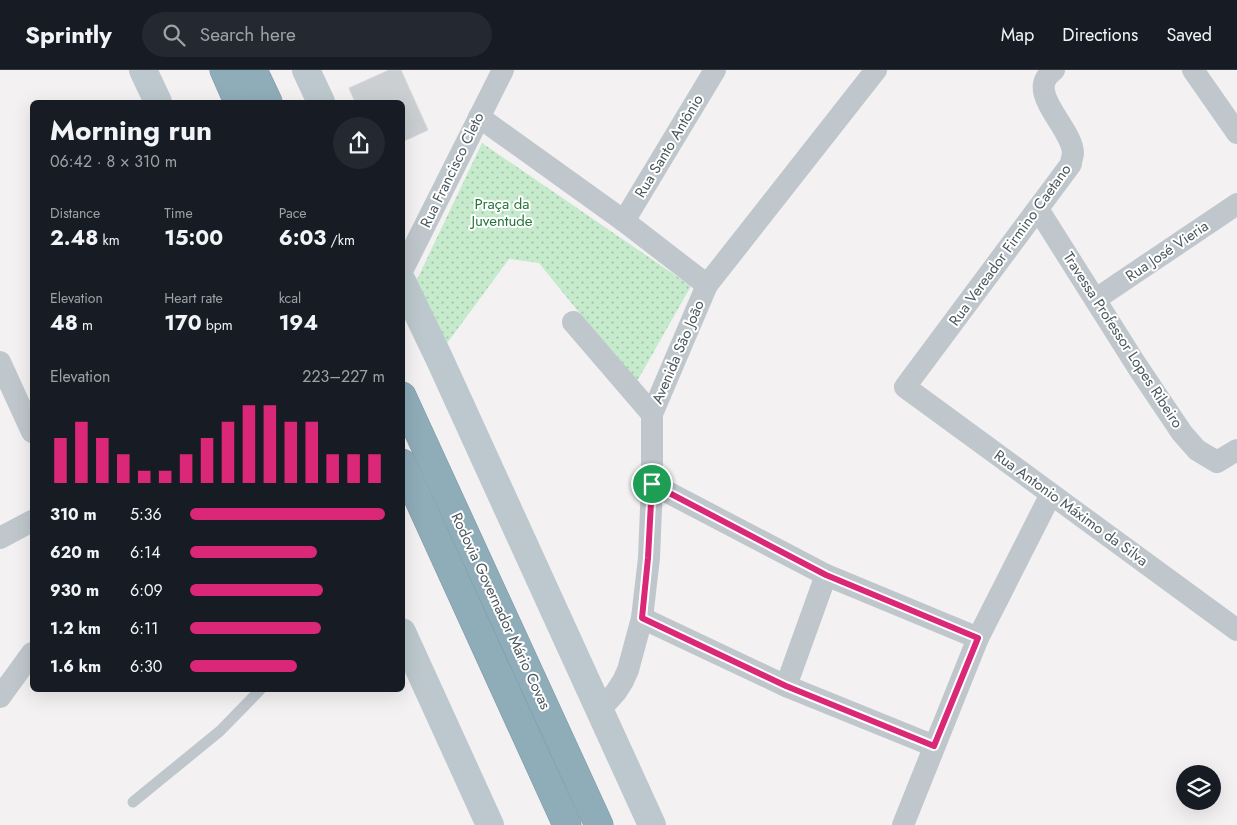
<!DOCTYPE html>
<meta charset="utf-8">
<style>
body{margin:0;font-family:Jost,sans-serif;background:#242831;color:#f1f3f6;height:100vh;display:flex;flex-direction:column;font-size:19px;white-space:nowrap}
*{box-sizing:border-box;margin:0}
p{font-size:16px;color:#9ea1a6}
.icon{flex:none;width:28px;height:28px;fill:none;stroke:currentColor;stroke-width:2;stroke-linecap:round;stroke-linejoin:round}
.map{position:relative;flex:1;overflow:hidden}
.panel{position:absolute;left:30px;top:30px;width:375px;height:592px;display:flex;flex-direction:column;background:#171b24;border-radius:8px;box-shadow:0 5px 20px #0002}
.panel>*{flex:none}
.tools{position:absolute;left:1176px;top:695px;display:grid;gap:10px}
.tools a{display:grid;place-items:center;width:45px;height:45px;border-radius:50%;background:#171b24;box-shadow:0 5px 20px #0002;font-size:25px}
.pin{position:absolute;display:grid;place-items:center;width:42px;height:42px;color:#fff;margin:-21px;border:2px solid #fff;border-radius:50%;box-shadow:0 1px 5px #0007}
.round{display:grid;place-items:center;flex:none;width:52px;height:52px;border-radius:26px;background:#242831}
.overview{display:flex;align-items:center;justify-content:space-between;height:85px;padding:0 20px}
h1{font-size:28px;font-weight:700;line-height:38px}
.figures{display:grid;grid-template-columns:repeat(3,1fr);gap:8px;height:85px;padding:5px 20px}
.figures div{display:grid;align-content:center}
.figures b{font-size:21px;font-weight:700}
.figures small{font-size:14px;font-weight:400}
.figures p{font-size:14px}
.chart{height:140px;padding:10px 20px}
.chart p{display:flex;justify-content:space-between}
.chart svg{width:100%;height:90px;margin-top:5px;stroke:#db2777;stroke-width:6}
ul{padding:0 20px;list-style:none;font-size:16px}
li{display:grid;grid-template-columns:80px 60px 1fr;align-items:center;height:38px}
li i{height:12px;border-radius:6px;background:#db2777}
header{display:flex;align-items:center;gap:30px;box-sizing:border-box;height:70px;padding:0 25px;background:#171b24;border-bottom:1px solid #363941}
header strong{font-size:24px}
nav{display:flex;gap:28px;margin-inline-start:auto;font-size:18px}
.search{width:350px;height:45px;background:#242831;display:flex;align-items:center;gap:12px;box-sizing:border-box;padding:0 18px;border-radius:28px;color:#9ea1a6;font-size:19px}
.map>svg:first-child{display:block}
.green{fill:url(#green-dots)}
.building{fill:#cbcfd2;stroke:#d6d9db}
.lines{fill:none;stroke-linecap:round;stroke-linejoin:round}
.highway-casing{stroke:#7a97a5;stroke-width:29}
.lane{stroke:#bfc7cc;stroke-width:11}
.street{stroke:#bfc7cc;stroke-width:22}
.secondary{stroke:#bcc8cd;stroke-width:28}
.highway{stroke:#8facb9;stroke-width:28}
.route-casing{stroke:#fff;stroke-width:10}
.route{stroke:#db2777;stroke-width:6}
.labels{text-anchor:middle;stroke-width:4;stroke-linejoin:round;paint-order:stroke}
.street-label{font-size:15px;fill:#4b575c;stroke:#fff}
.park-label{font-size:15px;fill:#24753c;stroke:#fff}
</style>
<header>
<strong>Sprintly</strong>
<div class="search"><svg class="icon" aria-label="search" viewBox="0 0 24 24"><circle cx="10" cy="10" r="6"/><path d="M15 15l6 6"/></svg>Search here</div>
<nav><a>Map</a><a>Directions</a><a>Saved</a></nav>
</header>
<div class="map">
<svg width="1237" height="755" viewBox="0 0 1237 755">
<defs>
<pattern id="green-dots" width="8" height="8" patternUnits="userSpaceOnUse" patternTransform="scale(1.25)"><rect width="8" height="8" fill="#c6eacc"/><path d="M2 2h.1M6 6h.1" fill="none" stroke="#a3c0a9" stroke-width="1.8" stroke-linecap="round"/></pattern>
</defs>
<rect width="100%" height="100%" fill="#f3f1f2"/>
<!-- green -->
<polygon class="green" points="482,73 691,216 636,313 539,193 509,189 442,280 413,218"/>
<!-- building -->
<polygon class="building" points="389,0 401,0 428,60 402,72 402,32 355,32 349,18"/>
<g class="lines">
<defs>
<g id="highway">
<polyline points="224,0 238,32"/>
<polyline points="253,0 268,32"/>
<polyline points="402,326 599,755"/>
<polyline points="402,393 567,755"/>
</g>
</defs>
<!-- highway casing -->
<use href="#highway" class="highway-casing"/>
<!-- lane -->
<polyline class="lane" points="133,732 220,661 260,620"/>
<!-- street -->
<g class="street">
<path d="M1054,0C1023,22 1072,56 1073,83C1073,86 1071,90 1071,94L905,317L1237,560"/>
<polyline points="1193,0 1237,63"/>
<polyline points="479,47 624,151 707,215"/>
<polyline points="1038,139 1137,296 1182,363 1197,380 1217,392 1237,380"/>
<polyline points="624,151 715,0"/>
<polyline points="402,201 503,0"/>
<polyline points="1096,229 1237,134"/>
<polyline points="573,252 652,344"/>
<polyline points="0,292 32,362"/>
<polyline points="652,414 826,505 978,568"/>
<polyline points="0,468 32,451"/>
<polyline points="642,548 786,616 934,676"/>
<polyline points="786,616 826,505"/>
<polyline points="0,627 32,583"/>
<polyline points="599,641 616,622 623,611 628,600 642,548 649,488 652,414 652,344 707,215 876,0"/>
<polyline points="903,755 978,568 1051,424"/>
</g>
<!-- secondary -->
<g class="secondary">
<polyline points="143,0 158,32"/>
<polyline points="306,0 321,32"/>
<polyline points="402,211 439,288 652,755"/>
<polyline points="402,562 490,755"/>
</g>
<!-- highway -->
<use href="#highway" class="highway"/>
</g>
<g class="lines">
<defs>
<polygon id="route" points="652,414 826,505 978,568 934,676 786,616 642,548 648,488"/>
</defs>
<!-- route casing -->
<use href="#route" class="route-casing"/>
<!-- route -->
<use href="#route" class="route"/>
</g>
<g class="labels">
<!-- street labels -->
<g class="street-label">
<text transform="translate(669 76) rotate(-59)" y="5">Rua Santo Antônio</text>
<text transform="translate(452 100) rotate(-64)" y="5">Rua Francisco Cleto</text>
<text transform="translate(1010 175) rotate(-54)" y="5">Rua Vereador Firmino Caetano</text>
<text transform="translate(1167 181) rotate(-34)" y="5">Rua José Vieria</text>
<text transform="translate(1123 270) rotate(57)" y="5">Travessa Professor Lopes Ribeiro</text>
<text transform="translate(678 282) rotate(-67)" y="5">Avenida São João</text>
<text transform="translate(1071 438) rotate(36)" y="5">Rua Antonio Máximo da Silva</text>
<text transform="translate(501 541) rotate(65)" y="5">Rodovia Governador Mário Covas</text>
</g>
<!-- park labels -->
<g class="park-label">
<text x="502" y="139">Praça da<tspan x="502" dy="17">Juventude</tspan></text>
</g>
</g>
</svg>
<div class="tools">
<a><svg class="icon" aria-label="layers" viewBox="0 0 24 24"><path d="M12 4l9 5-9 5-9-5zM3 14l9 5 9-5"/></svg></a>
</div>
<div class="pin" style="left:652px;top:414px;background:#1e9e55"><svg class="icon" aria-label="arrive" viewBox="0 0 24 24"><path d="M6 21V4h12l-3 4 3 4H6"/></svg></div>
<section class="panel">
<div class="overview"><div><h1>Morning run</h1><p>06:42 · 8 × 310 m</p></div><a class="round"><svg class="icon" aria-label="share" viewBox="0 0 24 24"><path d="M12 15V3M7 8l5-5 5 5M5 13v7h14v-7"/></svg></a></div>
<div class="figures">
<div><p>Distance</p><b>2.48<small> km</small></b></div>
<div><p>Time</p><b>15:00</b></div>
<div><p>Pace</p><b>6:03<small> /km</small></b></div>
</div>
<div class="figures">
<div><p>Elevation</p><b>48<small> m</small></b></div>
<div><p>Heart rate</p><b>170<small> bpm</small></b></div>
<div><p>kcal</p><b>194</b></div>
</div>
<div class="chart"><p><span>Elevation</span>223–227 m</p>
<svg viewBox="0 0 160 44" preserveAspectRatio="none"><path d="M5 44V22M15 44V14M25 44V22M35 44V30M45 44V38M55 44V38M65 44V30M75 44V22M85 44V14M95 44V6M105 44V6M115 44V14M125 44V14M135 44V30M145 44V30M155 44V30"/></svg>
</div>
<ul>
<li><b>310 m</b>5:36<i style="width:100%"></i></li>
<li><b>620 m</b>6:14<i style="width:65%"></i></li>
<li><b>930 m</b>6:09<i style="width:68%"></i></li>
<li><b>1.2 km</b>6:11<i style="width:67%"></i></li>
<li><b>1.6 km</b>6:30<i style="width:55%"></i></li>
</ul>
</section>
</div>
